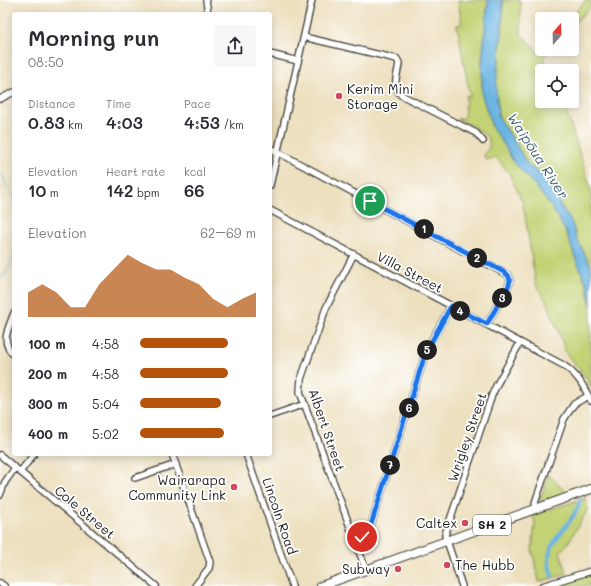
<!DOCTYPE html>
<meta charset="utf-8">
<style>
body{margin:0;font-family:Mali,sans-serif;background:#f7f7f7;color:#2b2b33;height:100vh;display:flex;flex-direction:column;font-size:15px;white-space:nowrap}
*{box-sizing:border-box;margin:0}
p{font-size:13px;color:#7c7c81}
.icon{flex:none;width:22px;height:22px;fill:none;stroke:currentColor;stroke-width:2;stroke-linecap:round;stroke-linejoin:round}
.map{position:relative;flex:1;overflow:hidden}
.side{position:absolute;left:12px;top:12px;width:260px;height:444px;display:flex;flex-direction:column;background:#fff;border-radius:4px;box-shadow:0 2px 10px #0003}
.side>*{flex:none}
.needle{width:26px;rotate:20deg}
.tools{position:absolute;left:535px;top:12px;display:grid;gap:8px}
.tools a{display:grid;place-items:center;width:44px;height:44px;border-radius:4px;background:#fff;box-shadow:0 2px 10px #0003;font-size:20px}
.pin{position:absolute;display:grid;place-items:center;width:34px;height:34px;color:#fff;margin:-17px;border:2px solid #fff;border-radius:50%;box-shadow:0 1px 4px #0007}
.km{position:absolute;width:20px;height:20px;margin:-10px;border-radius:50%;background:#222;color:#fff;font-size:11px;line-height:20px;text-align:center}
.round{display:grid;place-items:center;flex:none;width:42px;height:42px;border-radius:4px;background:#f7f7f7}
.summary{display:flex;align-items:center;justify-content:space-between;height:68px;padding:0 16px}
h1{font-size:22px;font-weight:600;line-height:30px}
.stats{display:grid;grid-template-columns:repeat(3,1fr);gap:6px;height:68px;padding:4px 16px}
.stats div{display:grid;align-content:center}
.stats b{font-size:17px;font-weight:600}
.stats small{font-size:11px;font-weight:400}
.stats p{font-size:11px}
.chart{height:112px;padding:8px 16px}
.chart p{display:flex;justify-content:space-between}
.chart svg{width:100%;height:72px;margin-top:4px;fill:#b45309;opacity:.7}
ul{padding:0 16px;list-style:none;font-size:13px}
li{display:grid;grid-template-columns:64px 48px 1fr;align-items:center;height:30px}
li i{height:10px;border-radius:5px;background:#b45309}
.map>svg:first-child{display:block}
.green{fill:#c2d274;stroke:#6f7748}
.water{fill:#6ab4e2;stroke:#43687f}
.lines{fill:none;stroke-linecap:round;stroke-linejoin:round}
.stream{stroke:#6ab4e2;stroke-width:1}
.canal{stroke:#6ab4e2;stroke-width:4}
.minor-casing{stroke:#3b3934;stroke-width:8}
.highway-casing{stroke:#3b3934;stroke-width:10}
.minor{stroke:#fff;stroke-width:5.5}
.highway{stroke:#fff;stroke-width:8}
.route-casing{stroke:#fff;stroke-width:8}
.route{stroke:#1a73e8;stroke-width:5}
.poi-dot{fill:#d1495b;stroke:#fff;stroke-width:1.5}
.labels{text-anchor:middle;stroke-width:3.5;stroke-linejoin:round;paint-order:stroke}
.shield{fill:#fff;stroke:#606060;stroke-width:1}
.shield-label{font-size:12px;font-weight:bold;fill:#1c1c1c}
.poi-label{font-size:13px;fill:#1c1c1c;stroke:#fff;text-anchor:end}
.street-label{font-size:13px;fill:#1c1c1c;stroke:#fff}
.water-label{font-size:14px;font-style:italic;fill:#3f6075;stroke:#fff}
</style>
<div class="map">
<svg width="591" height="586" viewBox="0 0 591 586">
<rect width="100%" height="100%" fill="#fff"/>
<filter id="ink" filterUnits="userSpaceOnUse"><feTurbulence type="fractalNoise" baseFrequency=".025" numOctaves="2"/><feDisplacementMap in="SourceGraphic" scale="8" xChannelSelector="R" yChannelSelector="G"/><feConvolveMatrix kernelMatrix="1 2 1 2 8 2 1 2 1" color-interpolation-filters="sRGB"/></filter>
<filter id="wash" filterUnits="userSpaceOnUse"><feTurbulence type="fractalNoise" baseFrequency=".012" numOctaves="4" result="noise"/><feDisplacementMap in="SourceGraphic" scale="16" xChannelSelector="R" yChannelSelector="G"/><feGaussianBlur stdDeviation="0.9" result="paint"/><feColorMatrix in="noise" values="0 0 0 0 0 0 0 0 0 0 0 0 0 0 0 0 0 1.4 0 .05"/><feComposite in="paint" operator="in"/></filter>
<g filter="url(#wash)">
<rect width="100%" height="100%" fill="#ede0bf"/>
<!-- green -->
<g class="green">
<path d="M458,0H488L482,63V95L492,127L505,146L513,161L538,189L554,211L566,232L575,257L587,285L591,306V388L584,374L567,355L548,304L536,285L523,203L509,173L496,157L486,160L484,156C485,153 488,150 489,147C493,133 467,124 457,119L464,118L466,95L470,97L457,25L462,24Z"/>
<polygon points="503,0 520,0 521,34 538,52 542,48 542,49 551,49 543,58 549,71 542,71 542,101 563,101 591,190 591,267 576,237 572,223 539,173 529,166 523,157 516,144 498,116 496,86 502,33"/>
<polygon points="586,0 591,0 591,6 572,26 572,19 569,19"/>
<polygon points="549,475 567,493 541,502 540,500"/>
<polygon points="585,498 587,509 585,514 568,543 560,552 567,574 539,582 532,550 535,522 533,515"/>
<polygon points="591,573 591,586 552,586"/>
</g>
<!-- water -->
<polygon class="water" points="488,0 503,0 502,33 496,86 498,116 516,144 523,157 529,166 539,173 572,223 576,237 591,267 591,306 587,285 575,257 566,232 554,211 538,189 513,161 505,146 492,127 482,95 482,63"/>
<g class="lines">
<!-- stream -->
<g class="stream">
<polyline points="0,170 7,187 14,196"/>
<polyline points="0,278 6,274 14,255"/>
</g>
<!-- canal -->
<g class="canal">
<path d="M552,576C538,541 573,530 580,500"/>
<polyline points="556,586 557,586"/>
</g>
</g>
</g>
<g filter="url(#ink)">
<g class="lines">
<defs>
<g id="minor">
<polyline points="206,0 208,14"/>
<path d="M304,37L397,59L399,63C398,75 391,85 401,95L476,133L483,141"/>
<polyline points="270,54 298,61"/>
<polyline points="0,99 14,92"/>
<polyline points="270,148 508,275 510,280 509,285 487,324"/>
<polyline points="270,185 312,0"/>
<path d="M270,210L563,365C578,375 583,385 591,401"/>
<polyline points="354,254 326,308 301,379 300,392 366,570"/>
<path d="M14,313C8,329 0,343 14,355"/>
<polyline points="270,416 305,404"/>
<polyline points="172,454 210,562 209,568 195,586"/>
<polyline points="246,454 292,586"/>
<polyline points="0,455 156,586"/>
<polyline points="20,472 34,454"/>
<polyline points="135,478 176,464"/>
<polyline points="0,495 5,482 15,468"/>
<polyline points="536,508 535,503 537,497 564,419 574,404 588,396"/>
<polyline points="355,540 366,536 369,531 424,358 428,347 451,306"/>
<polyline points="0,583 4,586"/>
<polyline points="462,586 445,535 492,395 497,384 520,343"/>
<polyline points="542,586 591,571"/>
</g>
<polyline id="highway" points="321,586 591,489"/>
</defs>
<!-- minor casing -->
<use href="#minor" class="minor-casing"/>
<!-- highway casing -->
<use href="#highway" class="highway-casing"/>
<!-- minor -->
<use href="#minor" class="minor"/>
<!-- highway -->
<use href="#highway" class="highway"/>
</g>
</g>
<g class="lines" filter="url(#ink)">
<defs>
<polyline id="route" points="362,537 366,536 369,531 424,358 428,348 451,306 487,324 509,285 510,280 508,275 502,271 370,201"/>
</defs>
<!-- route casing -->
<use href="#route" class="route-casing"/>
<!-- route -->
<use href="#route" class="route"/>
</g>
<!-- markers -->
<g class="poi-dot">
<circle cx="339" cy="96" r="4"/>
<circle cx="234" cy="487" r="4"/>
<circle cx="465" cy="523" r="4"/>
<circle cx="447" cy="565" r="4"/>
<circle cx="398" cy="569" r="4"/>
</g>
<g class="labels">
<!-- shield labels -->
<rect class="shield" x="473" y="515" width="38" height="20" rx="3"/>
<g class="shield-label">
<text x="492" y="529">SH 2</text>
</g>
<!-- poi labels -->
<g class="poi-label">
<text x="347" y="94" text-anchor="start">Kerim Mini<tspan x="347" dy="15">Storage</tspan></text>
<text x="226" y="485">Wairarapa<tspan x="226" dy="15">Community Link</tspan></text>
<text x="457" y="528">Caltex</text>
<text x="455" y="570" text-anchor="start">The Hubb</text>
<text x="390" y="574">Subway</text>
</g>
<!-- street labels -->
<g class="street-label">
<text transform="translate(410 272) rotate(28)" y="5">Villa Street</text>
<text transform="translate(327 430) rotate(71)" y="5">Albert Street</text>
<text transform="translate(467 437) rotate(-71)" y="5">Wrigley Street</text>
<text transform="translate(85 512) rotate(40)" y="5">Cole Street</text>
<text transform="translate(280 516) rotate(71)" y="5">Lincoln Road</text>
</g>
<!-- water labels -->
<g class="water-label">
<text transform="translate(538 156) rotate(57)" y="5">Waipōua River</text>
</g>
</g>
</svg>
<div class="tools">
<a><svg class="needle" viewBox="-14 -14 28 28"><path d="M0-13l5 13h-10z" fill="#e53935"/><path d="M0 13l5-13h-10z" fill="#7c7c81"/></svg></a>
<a><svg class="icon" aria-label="locate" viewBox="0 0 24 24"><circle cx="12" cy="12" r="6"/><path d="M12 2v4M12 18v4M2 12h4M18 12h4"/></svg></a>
</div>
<div class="pin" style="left:370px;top:201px;background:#1e9e55"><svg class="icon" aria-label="arrive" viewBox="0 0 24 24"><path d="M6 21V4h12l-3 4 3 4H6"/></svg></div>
<div class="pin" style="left:362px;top:537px;background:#d93025"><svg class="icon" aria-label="check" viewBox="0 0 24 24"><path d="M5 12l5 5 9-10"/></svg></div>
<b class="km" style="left:424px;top:229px">1</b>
<b class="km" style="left:477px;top:258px">2</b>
<b class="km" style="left:502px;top:298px">3</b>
<b class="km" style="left:460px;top:311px">4</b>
<b class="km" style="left:427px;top:350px">5</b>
<b class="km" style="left:409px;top:408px">6</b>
<b class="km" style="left:390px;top:465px">7</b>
<section class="side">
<div class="summary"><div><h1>Morning run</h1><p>08:50</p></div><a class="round"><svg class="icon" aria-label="share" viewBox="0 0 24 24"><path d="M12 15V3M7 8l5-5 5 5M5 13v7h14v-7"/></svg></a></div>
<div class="stats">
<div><p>Distance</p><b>0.83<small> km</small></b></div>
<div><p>Time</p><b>4:03</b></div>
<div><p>Pace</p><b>4:53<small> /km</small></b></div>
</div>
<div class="stats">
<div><p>Elevation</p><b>10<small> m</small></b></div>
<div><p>Heart rate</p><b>142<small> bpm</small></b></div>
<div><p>kcal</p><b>66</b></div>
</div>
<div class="chart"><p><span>Elevation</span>62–69 m</p>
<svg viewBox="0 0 160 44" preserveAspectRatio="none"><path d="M0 44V29L10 24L20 29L30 38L40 38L50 24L60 15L70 6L80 11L90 15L100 15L110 20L120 24L130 33L140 38L150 33L160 29V44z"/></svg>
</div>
<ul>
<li><b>100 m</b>4:58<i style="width:76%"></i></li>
<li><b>200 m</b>4:58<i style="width:76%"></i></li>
<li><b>300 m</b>5:04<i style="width:70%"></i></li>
<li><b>400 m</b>5:02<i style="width:72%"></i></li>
</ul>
</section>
</div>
